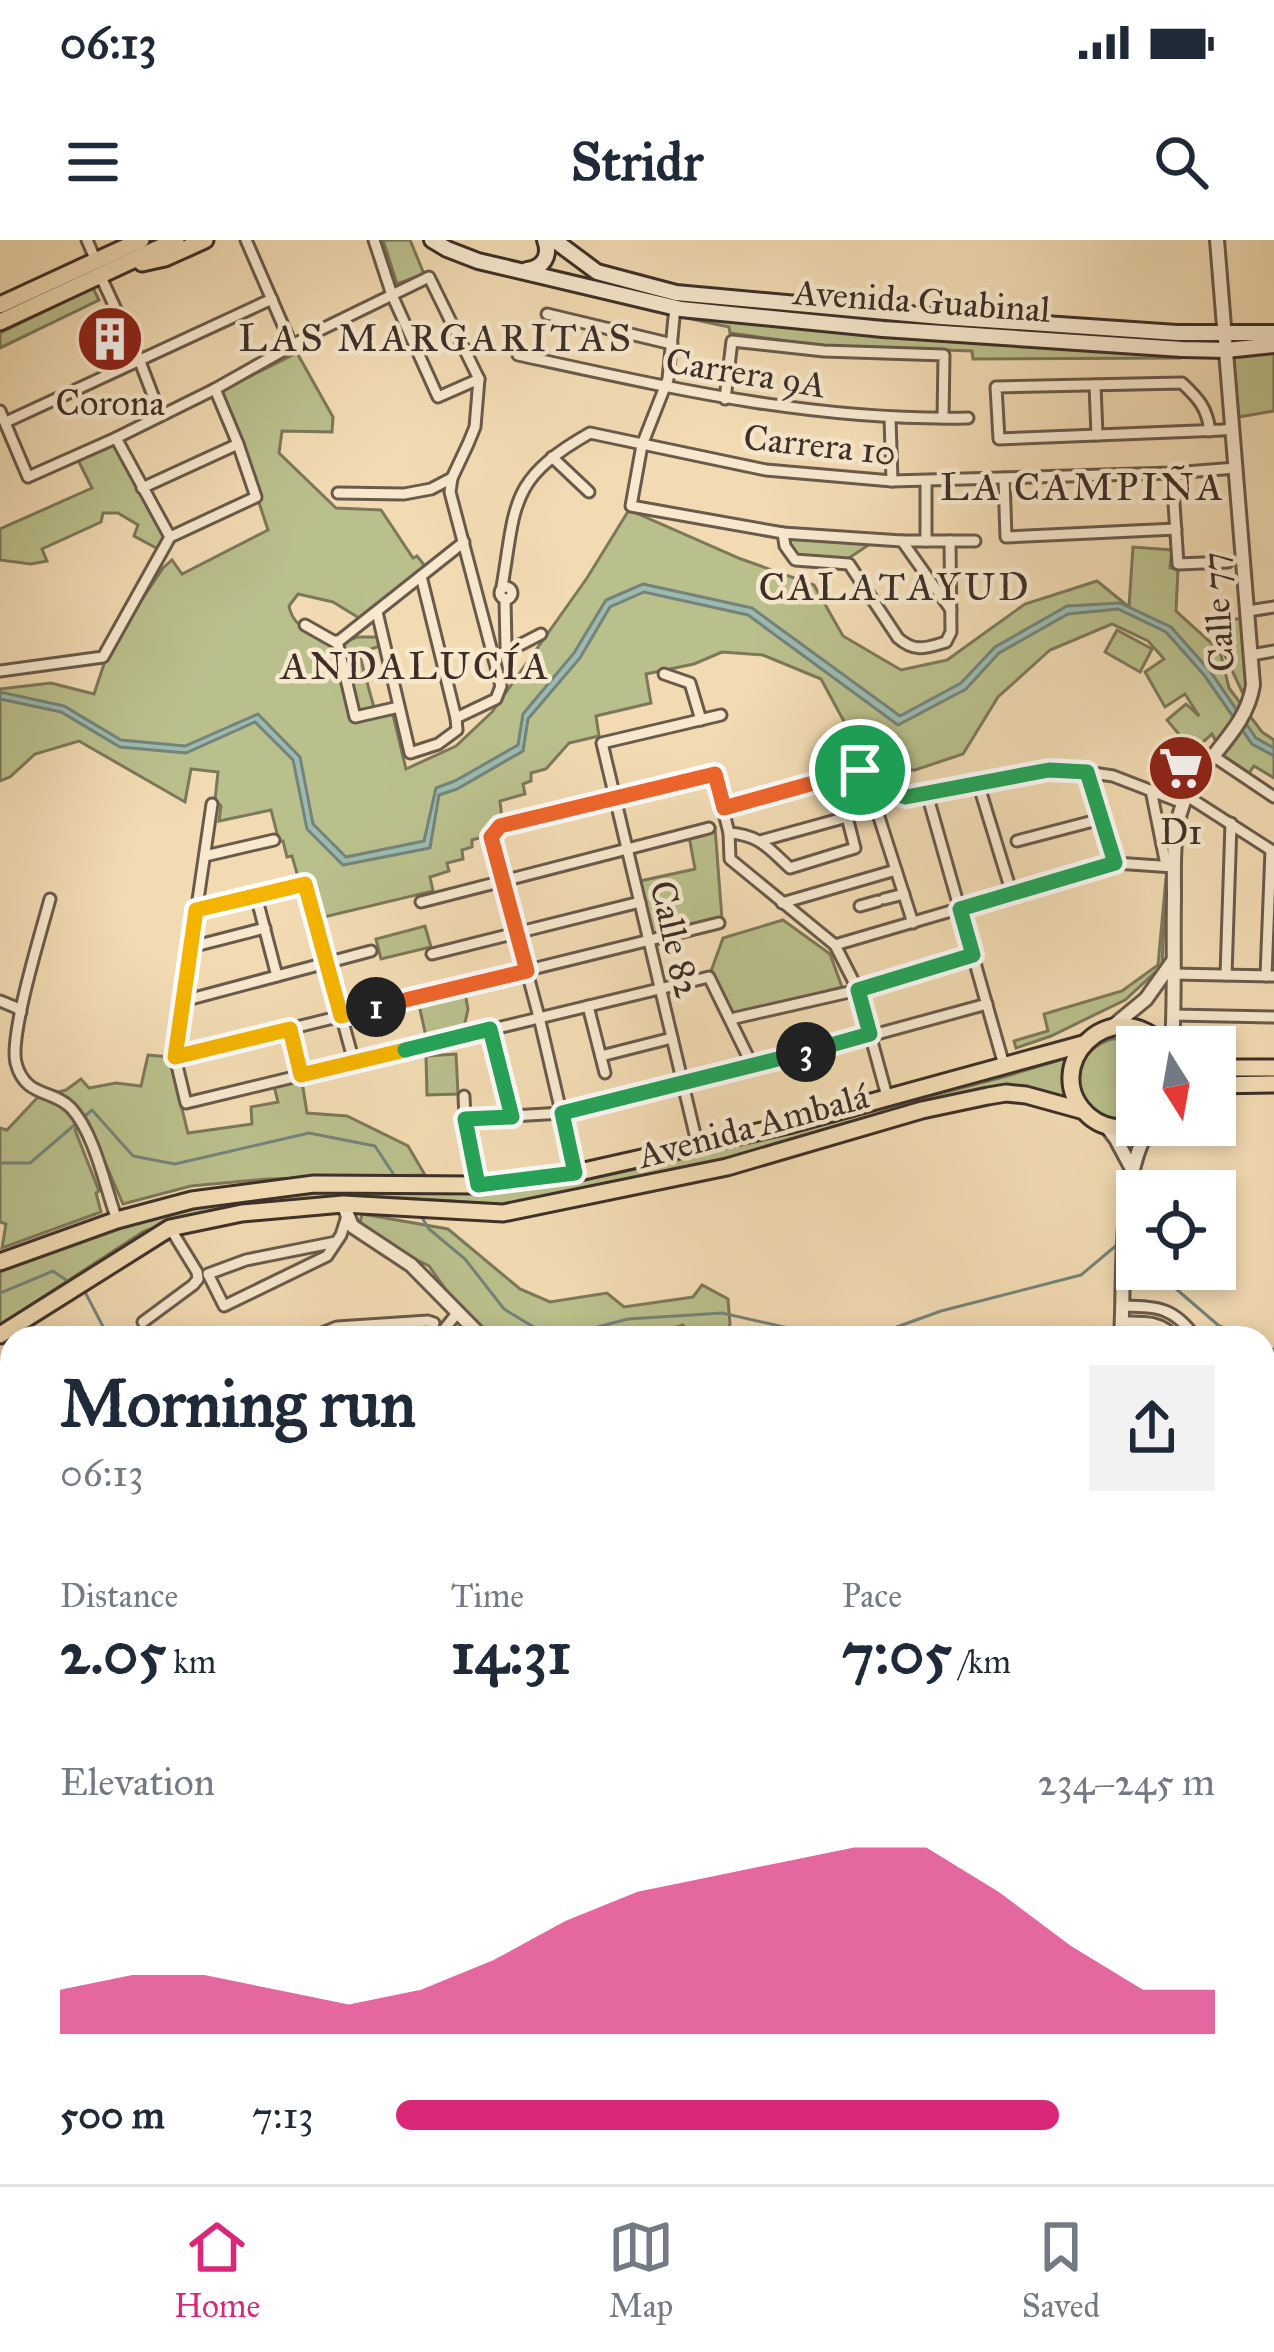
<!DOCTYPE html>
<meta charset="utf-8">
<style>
body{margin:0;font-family:"IM FELL Great Primer",serif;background:#f2f2f3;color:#1f2937;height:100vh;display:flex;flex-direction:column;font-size:45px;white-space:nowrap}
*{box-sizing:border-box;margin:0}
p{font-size:39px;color:#747a83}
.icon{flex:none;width:66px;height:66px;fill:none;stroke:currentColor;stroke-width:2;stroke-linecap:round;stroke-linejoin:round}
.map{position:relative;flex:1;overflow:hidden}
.side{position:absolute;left:0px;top:1086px;width:1275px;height:858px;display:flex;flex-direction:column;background:#fff;border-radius:36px 36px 0 0;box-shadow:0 6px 18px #0003}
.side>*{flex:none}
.needle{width:78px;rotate:169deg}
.controls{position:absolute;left:1116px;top:786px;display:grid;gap:24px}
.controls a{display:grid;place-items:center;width:120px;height:120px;border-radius:0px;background:#fff;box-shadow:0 6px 18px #0003;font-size:60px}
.pin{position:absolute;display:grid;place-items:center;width:102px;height:102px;color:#fff;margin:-51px;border:6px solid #fff;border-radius:50%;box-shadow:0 3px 12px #0007}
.km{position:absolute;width:60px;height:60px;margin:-30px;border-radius:50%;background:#222;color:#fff;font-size:33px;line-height:60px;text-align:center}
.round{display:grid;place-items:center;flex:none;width:126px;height:126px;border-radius:0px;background:#f2f2f3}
.headline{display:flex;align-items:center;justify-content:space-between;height:204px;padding:0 60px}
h1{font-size:66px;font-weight:800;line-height:90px}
.figures{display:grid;grid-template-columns:repeat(3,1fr);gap:18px;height:204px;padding:12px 60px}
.figures div{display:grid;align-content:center}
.figures b{font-size:60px;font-weight:800}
.figures small{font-size:33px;font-weight:400}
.figures p{font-size:33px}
.chart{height:336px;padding:24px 60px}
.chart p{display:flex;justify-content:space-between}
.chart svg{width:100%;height:216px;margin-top:12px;fill:#db2777;opacity:.7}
ul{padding:0 60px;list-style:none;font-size:39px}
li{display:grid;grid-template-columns:192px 144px 1fr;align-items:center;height:90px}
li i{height:30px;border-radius:15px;background:#db2777}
.status{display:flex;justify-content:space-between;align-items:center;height:84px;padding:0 60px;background:#fff;direction:ltr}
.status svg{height:33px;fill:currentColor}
header{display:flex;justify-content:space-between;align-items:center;height:156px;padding:0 60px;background:#fff;font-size:54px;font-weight:800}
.tab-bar{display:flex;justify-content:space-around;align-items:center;height:168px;border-top:3px solid #e0e1e3;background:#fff;font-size:33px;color:#747a83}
.tab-bar a{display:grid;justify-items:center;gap:6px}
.tab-bar .on{color:#db2777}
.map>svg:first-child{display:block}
.green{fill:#bac08c;stroke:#7c785a;stroke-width:3}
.water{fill:#9bbbb0;stroke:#75837a;stroke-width:3}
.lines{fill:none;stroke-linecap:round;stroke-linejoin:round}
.stream{stroke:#75837a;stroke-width:3}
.minor-casing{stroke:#6a5a4b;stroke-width:15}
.tertiary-casing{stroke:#6a5a4b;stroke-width:18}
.secondary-casing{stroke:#3d2f28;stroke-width:20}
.primary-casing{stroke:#3d2f28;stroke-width:21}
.minor{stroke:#f7e8ce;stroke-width:9}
.tertiary{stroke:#f7e8ce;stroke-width:12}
.secondary{stroke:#f7e8ce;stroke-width:14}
.primary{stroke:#f2dbb3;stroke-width:15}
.split-1-casing{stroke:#fff;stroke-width:24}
.split-2-casing{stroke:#fff;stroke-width:24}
.split-3-casing{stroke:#fff;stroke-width:24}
.split-4-casing{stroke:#fff;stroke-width:24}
.split-1{stroke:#f0652b;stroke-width:15}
.split-2{stroke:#f5b400;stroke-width:15}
.split-3{stroke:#22a559;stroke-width:15}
.split-4{stroke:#22a559;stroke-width:15}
.labels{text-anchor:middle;stroke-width:9;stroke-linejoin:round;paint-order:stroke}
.street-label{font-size:36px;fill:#3d2f28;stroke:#f7e8ce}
.poi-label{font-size:36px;fill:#3d2f28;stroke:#f7e8ce}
.neighbourhood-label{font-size:39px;letter-spacing:3px;fill:#3d2f28;stroke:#f7e8ce}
</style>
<div class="status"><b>06:13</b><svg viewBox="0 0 49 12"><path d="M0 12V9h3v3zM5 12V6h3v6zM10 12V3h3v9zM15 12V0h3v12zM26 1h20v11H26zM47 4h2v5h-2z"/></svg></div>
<header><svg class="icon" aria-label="menu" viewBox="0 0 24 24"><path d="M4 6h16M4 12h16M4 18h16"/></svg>Stridr<svg class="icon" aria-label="search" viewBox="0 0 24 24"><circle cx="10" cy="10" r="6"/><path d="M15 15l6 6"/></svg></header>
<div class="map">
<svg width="1274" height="1944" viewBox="0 0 1274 1944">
<rect width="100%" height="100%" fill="#f2dbb3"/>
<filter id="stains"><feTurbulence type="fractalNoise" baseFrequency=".00167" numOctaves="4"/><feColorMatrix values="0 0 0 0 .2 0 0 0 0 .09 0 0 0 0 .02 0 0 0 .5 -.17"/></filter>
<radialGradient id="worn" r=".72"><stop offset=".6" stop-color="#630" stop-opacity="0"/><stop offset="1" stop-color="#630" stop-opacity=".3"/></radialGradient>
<!-- green -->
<g class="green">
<polygon points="383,0 410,0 424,34 397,44"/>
<polygon points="93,48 99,60 0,108 0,93"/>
<polygon points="684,59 789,72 965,85 1220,93 1220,101 1182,104 869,85 684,65"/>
<polygon points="686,72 1180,113 1180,118 973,119 972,111 824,106 730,93 729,87 682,77"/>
<polygon points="1274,112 1274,171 1239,177 1233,117"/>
<path d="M297,113L333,177L332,192L282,191L279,213L336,268L381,270L413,318L417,316L425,326L359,378L333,362L298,354L289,366C293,388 310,390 328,398L333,407L357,397H377L380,406L359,413L376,475L392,471L406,529L456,506L492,472L587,338L629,270L741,319L814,345L843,396L901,430L947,420L1025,364L1097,341L1129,367L1133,307L1172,310L1170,328L1178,329L1176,371L1220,411L1229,448L1262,492L1274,500V538L1254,526L1249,533L1224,516L1212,494L1193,511L1167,480L1186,464L1199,476L1185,454L1165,467L1145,432L1164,419L1148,401L1112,384L1050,410L998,457L963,514L915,530H888L860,511L821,439L763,415L722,412L694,424L646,434L651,463L596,476L599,496L569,503L546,529L531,533V541L523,544L525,554L500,561L502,579L486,596L472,600V607L462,610L463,619L447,623L449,631L430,637L433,651L320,678L310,636L298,637L292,616L287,617L283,601H279L271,570L219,581L221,566L215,560L218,532L191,529L185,562L79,501L35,514L10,537L0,541V449L51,443L94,454L109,409L163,328L172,320L182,334L268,290L222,150Z"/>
<polygon points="116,204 167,299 160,310 134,296 138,285 118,273 103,273 101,282 42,309 47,321 31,324 0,320 0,289 92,248 78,220"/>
<polygon points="788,298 870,304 846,320 796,318 791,315"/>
<polygon points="1245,378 1247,462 1209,382"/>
<polygon points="1117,390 1152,409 1140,432 1105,412"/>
<polygon points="715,588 722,679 652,697 640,641 695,629 689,596"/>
<polygon points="1166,638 1162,726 1125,760 1051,796 1016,808 1014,801 1048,791 1044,774 1122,751 1158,725"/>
<polygon points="783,680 830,714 842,747 728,777 710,734 723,698"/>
<polygon points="425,686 431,707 381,719 376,699"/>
<polygon points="465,753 468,769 463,792 427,801 419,765"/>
<path d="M1112,799H1126L1142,807H1137V875C1081,899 1050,819 1112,799Z"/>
<polygon points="456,814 458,854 427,855 426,816"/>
<polygon points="148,815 169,817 188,893 252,884 251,867 278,862 273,842 301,835 307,873 347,876 408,906 425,935 268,939 191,946 123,964 85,876 75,890 99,951 96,953 101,972 2,1008 6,984 0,982 0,888 7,890 38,857 66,850 81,839 89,848 116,843 141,846"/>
<polygon points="1070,817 1063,838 1068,859 1008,847 722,921 502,967 454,961 353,955 196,975 144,991 0,1085 0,1029 141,980 204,964 318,949 491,953 560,945 669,922 800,890 1007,836"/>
<polygon points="362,974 448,989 520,1049 550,1062 607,1053 624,1067 693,1057 702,1045 728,1059 730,1084 724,1096 693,1098 683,1085 665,1091 664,1098 642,1098 642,1089 638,1088 636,1098 472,1098 473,1088 429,1026 358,991"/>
<polygon points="12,1325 12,1732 0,1717 0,1331"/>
<polygon points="10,1865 12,1932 23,1932 26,1944 0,1944 0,1867"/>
<polygon points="716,1932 1238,1932 1248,1944 709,1944"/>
</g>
<!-- water -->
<polygon class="water" points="643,344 752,368 900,476 961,443 995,407 1067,366 1120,363 1171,387 1210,431 1256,498 1274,508 1274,516 1252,504 1204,435 1166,392 1118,369 1068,374 999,413 966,449 898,485 748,375 644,352 610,367 580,418 528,479 523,511 457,549 439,555 430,608 343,625 307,589 293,520 255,482 186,513 120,507 61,472 0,459 0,452 64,466 121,500 185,506 258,474 300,517 313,584 346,617 424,601 436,548 455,541 518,505 523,474 574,413 606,360"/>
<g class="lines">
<!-- stream -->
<g class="stream">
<polyline points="0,923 30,923 92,870 133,916 175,924 309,893 375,906 396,938"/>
<polyline points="421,976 429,989 465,1019 504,1069 552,1098"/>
<polyline points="1153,1029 1218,1085 1247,1098"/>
<polyline points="85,1052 109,1098"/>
<polyline points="0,1053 53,1031 72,1044"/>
<polyline points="556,1098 628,1079 722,1073 815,1094 869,1097 941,1071 1081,1035 1118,1004"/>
<polyline points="1263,1105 1274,1110"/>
<polyline points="1243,1932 1251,1944"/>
</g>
<defs>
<g id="minor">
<polyline points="87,0 96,21"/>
<polyline points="246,0 292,106"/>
<polyline points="374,0 392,55 438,157 479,139"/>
<polyline points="100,35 139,119 160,174"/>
<polyline points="675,67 668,139 642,205 631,266 783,293 902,301 975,301"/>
<polyline points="547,74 672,104"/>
<path d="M518,115C671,148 810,181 968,178"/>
<polyline points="1095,145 1097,195"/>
<polyline points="725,159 732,101 824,111 944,115 943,178"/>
<polyline points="0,171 28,237 116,198 215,149 316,92 429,37 479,139 475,187 468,204 452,238 431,249 404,254 338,253"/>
<polyline points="890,178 892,241"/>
<polyline points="6,182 272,59"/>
<path d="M1210,191C1207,168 1199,159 1182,143L996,147L999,199L1222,190L1233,189"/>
<polyline points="116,198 170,297"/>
<polyline points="552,217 589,252"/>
<polyline points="1172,233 1178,324 1228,322"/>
<polyline points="452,238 450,252 501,446 496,459 456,478"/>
<polyline points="1004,238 1006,297 1176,289"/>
<polyline points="926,241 926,301"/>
<polyline points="142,248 238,204"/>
<path d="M783,293L785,306L795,320L849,324L898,398C915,413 926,408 946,402L951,392L950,301"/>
<polyline points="902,301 951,370"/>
<circle cx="506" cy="353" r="6"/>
<path d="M502,347C516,263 509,239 590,193L766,230L892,241L1172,233L1236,228"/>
<polyline points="505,359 506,407 510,410 541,394"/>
<polyline points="1248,371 1274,367"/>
<polyline points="377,372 410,513 438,504 457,490 456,478 421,336"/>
<polyline points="305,385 335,402 339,401 464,302"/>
<polyline points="337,401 355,477 399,467"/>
<polyline points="1251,415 1274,411"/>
<polyline points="0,431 103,417 170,297 256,257 238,204 215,149"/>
<polyline points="664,434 690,443 701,480"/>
<polyline points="1213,516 1274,557"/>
<polyline points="1086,532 1115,623"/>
<polyline points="978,543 1012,654"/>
<polyline points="869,546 906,557 1049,530 1086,532 1113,536 1183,563"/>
<polyline points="1151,550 1166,625"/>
<polyline points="927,554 1004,825"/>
<polyline points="1187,556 1274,612"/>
<polyline points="212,564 175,817 186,863 709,737 753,827"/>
<polyline points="724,568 859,530 869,546 913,683"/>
<path d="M729,593C760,595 768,608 790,628L855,608L847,577L760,601"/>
<polyline points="1017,601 1101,579"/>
<polyline points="205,616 274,600"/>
<polyline points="256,656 277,736"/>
<path d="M50,659C41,692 9,796 16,823C25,858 53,849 71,868C95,894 105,947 117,980"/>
<polyline points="884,659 904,654"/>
<polyline points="421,662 709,588"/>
<polyline points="782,663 896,630"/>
<polyline points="860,666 878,661"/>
<polyline points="196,670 305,644 354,822"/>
<polyline points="835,705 1115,623 1174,627"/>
<polyline points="191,707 265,688"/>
<polyline points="432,714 640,662"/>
<polyline points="1173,734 1274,736"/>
<polyline points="1226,735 1231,583"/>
<polyline points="1266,736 1271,610"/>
<polyline points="0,761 17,768 21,772"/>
<polyline points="183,761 371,711"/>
<polyline points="588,766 605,833"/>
<polyline points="1173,775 1274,777"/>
<polyline points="735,778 858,750 973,714"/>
<polyline points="290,789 301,835"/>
<polyline points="490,789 512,877"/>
<polyline points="601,816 672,798"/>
<polyline points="175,817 719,683"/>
<polyline points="464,856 465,879 478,945"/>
<polyline points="465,879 562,873 759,826 987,764"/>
<polyline points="698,907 602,503 721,475"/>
<polyline points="575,932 539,777 491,597 500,587 714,534 729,593 730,619 835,705 858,750 888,860"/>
<polyline points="336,1002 246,1020 208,1034 224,1066 327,1016 341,995 347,976"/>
<path d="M1123,1066C1159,1067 1174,1067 1196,1098"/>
<polyline points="143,1082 193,1045 198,1039 197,1032 170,988"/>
<path d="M1122,1082C1141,1082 1164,1080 1174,1098"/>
<polyline points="442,1092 458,1072"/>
<polyline points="310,1098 337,1087 428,1081 434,1083"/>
<polyline points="1263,1159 1274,1163"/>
<polyline points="0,1173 12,1184"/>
<polyline points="1263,1238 1274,1227"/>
<polyline points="1263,1340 1274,1329"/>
<polyline points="1263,1434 1274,1423"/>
<polyline points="1263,1529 1274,1518"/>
<polyline points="1263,1543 1274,1532"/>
<polyline points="1263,1569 1274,1581"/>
<polyline points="1263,1704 1274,1715"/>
<polyline points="0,1779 12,1771"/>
<polyline points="1194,1932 1204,1944"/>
</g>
<g id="tertiary">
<polyline points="1112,787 1146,759 1173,721"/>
<path d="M1172,807C1175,757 1173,707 1174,657C1174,627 1172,593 1183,564C1199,520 1246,493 1253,445L1217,0"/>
<polyline points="1107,887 1116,899 1132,929"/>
<polyline points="343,964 352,986 411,1025 483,1098"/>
<path d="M1121,1098C1125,1036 1117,936 1151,885"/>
<polyline points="1263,1761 1274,1768"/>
</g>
<g id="secondary">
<polyline points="432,0 447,9 478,21 681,69 883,89 1182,109 1226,110 1274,105"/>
<polyline points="554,0 597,32 676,53 941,77 1177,93 1274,93"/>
<path d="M527,30C543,28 551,16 545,0"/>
</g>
<g id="primary">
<polyline points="142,23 165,18 205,0"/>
<polyline points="0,65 141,0"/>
<polyline points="0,82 176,0"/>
<polyline points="1215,828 1274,828"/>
<polyline points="1215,845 1274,844"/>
<path d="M1143,885C1124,890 1105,890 1089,876C1036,829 1111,748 1165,807"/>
<polyline points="0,1022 117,980 192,960 314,944 478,945 575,933 788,885 1083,804"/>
<polyline points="0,1095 170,988 242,973 343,964 503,973 727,927 922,870 988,856 1006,853 1026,855 1084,871"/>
</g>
</defs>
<!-- minor casing -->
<use href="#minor" class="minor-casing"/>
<!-- tertiary casing -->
<use href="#tertiary" class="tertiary-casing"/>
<!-- secondary casing -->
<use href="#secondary" class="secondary-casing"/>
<!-- primary casing -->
<use href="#primary" class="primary-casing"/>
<!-- minor -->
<use href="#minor" class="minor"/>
<!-- tertiary -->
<use href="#tertiary" class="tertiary"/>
<!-- secondary -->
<use href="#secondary" class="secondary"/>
<!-- primary -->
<use href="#primary" class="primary"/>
</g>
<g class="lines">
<defs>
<polyline id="split-1" points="376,767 527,731 491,597 500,586 715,534 724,568 860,530"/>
<polyline id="split-2" points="376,767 341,776 305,644 196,670 175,817 290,789 301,835 405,810"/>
<polyline id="split-3" points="405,810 490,789 512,877 465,879 478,945 575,933 562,873 806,812"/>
<polyline id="split-4" points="806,812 870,794 858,750 973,715 960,669 1115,623 1087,532 1049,530 906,557 869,546 860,530"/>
</defs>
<!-- split-1 casing -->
<use href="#split-1" class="split-1-casing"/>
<!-- split-2 casing -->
<use href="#split-2" class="split-2-casing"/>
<!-- split-3 casing -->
<use href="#split-3" class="split-3-casing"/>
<!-- split-4 casing -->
<use href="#split-4" class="split-4-casing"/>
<!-- split-1 -->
<use href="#split-1" class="split-1"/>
<!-- split-2 -->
<use href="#split-2" class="split-2"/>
<!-- split-3 -->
<use href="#split-3" class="split-3"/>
<!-- split-4 -->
<use href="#split-4" class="split-4"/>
</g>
<!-- icons -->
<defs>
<symbol id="building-disc" viewBox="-11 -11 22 22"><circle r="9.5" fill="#8f2418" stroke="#f7e8ce"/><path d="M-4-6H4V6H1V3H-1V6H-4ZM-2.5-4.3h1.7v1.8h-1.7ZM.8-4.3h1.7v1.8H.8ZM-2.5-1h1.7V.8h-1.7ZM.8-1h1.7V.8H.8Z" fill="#fff"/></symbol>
<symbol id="supermarket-disc" viewBox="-11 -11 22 22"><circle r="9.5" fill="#8f2418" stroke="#f7e8ce"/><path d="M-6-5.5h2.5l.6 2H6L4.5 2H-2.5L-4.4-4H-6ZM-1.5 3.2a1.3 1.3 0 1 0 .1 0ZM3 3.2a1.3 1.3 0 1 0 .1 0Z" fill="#fff"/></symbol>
</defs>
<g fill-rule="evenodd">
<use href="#building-disc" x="72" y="61" width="76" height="76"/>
<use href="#supermarket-disc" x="1143" y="490" width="76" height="76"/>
</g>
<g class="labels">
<!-- street labels -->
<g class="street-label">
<text transform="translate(922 60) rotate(4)" y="13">Avenida Guabinal</text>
<text transform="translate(746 132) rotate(9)" y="13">Carrera 9A</text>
<text transform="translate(820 204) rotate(6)" y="13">Carrera 10</text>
<text transform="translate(1217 372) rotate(-94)" y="13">Calle 77</text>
<text transform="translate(676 699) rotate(77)" y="13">Calle 82</text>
<text transform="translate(753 885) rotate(-15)" y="13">Avenida Ambalá</text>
</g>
<!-- poi labels -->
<g class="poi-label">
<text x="110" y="175">Corona</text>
<text x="1181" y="604">D1</text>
</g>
<!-- neighbourhood labels -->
<g class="neighbourhood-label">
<text x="436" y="111">LAS MARGARITAS</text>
<text x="1083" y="260">LA CAMPIÑA</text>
<text x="895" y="360">CALATAYUD</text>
<text x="416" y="439">ANDALUCÍA</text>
</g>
</g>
<rect width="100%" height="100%" filter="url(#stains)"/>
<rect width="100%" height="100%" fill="url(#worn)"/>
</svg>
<div class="controls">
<a><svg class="needle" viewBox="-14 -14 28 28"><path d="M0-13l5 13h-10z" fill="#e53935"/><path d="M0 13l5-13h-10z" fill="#747a83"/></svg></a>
<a><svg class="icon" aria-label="locate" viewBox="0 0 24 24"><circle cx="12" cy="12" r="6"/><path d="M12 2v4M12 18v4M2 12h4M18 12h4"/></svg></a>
</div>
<div class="pin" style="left:860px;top:530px;background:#1e9e55"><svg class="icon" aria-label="arrive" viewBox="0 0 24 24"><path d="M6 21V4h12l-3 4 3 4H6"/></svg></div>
<b class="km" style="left:376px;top:767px">1</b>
<b class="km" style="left:806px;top:812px">3</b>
<section class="side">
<div class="headline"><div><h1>Morning run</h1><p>06:13</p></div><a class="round"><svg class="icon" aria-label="share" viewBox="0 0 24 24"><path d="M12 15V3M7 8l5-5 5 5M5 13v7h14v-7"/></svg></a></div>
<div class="figures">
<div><p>Distance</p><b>2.05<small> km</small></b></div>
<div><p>Time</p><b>14:31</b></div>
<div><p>Pace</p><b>7:05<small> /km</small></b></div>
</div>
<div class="chart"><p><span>Elevation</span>234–245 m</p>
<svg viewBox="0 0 160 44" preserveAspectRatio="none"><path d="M0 44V35L10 32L20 32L30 35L40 38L50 35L60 29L70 21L80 15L90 12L100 9L110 6L120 6L130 15L140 26L150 35L160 35V44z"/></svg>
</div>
<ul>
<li><b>500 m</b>7:13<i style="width:81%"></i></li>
</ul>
</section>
</div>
<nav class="tab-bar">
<a class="on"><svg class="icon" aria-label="home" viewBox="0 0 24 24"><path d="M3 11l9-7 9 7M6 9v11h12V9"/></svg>Home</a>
<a><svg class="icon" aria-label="map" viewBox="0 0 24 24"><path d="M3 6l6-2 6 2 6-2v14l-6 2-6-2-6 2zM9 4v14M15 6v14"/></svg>Map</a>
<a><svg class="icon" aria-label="saved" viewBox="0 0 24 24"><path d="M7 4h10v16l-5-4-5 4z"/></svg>Saved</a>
</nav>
